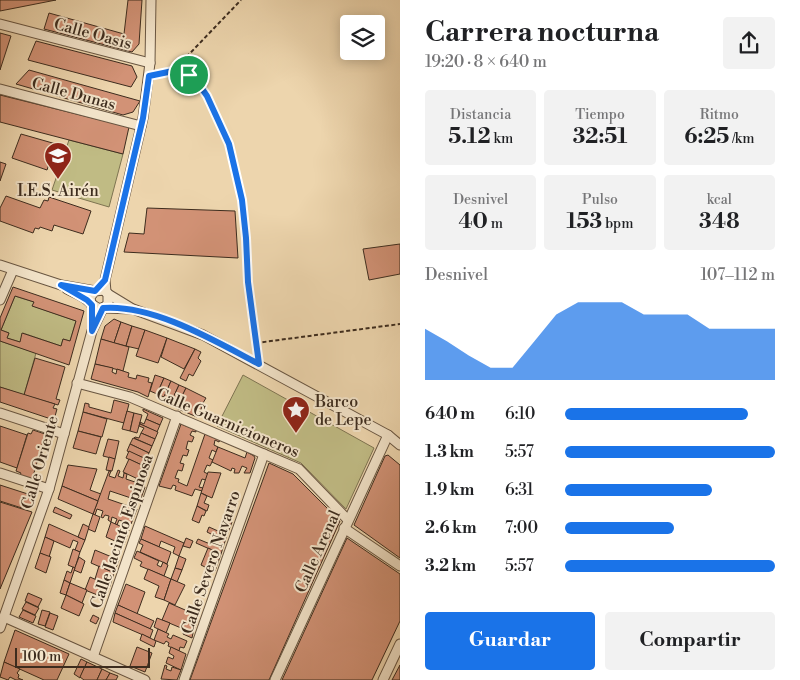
<!DOCTYPE html>
<html lang="es">
<meta charset="utf-8">
<style>
body{margin:0;font-family:"Libre Bodoni",serif;background:#f2f2f2;color:#202124;height:100vh;display:flex;flex-direction:column;font-size:19px;white-space:nowrap}
*{box-sizing:border-box;margin:0}
p{font-size:16px;color:#757577}
.icon{flex:none;width:28px;height:28px;fill:none;stroke:currentColor;stroke-width:2;stroke-linecap:round;stroke-linejoin:round}
.map{position:relative;flex:1;overflow:hidden}
.panel{display:flex;flex-direction:column;background:#fff;width:400px}
.panel>*{flex:none}
.controls{position:absolute;left:340px;top:15px;display:grid;gap:10px}
.controls a{display:grid;place-items:center;width:45px;height:45px;border-radius:5px;background:#fff;box-shadow:0 2px 12px #0003;font-size:25px}
.scale{position:absolute;left:15px;bottom:12px;width:135px;box-sizing:border-box;padding-left:5px;border:2px solid #3d2c1e;border-top:0;font-size:14px;line-height:18px;white-space:nowrap;color:#3d2c1e;-webkit-text-stroke:4px #f3e4ca;paint-order:stroke}
.pin{position:absolute;display:grid;place-items:center;width:42px;height:42px;color:#fff;margin:-21px;border:2px solid #fff;border-radius:50%;box-shadow:0 1px 5px #0007}
.round{display:grid;place-items:center;flex:none;width:52px;height:52px;border-radius:5px;background:#f2f2f2}
.summary{display:flex;align-items:center;justify-content:space-between;height:85px;padding:0 25px}
h1{font-size:28px;font-weight:800;line-height:38px}
.stats{display:grid;grid-template-columns:repeat(3,1fr);gap:8px;height:85px;padding:5px 25px}
.stats div{display:grid;align-content:center;border-radius:5px;background:#f2f2f2;text-align:center}
.stats b{font-size:21px;font-weight:800}
.stats small{font-size:14px;font-weight:400}
.stats p{font-size:14px}
.chart{height:140px;padding:10px 25px}
.chart p{display:flex;justify-content:space-between}
.chart svg{width:100%;height:90px;margin-top:5px;fill:#1a73e8;opacity:.7}
.primary-button{display:flex;gap:10px;margin-top:auto;padding:10px 25px}
.primary-button a{flex:1;height:58px;border-radius:5px;background:#1a73e8;color:#fff;font-size:20px;font-weight:800;line-height:58px;text-align:center}
.primary-button a+a{background:#f2f2f2;color:#202124}
ul{padding:0 25px;list-style:none;font-size:16px}
li{display:grid;grid-template-columns:80px 60px 1fr;align-items:center;height:38px}
li i{height:12px;border-radius:6px;background:#1a73e8}
main{display:flex;flex:1;min-height:0}
.map>svg:first-child{display:block}
.green{fill:#c0bb84;stroke:#7e7451}
.building{fill:#d29276;stroke:#3d2c1e;fill-rule:evenodd}
.lines{fill:none;stroke-linecap:round;stroke-linejoin:round}
.street-casing{stroke:#695642;stroke-width:11}
.path{stroke:#3d2c1e;stroke-width:2;stroke-dasharray:4 2.5;stroke-linecap:butt}
.street{stroke:#f3e4ca;stroke-width:9}
.route-casing{stroke:#fff;stroke-width:10}
.route{stroke:#1a73e8;stroke-width:6}
.labels{text-anchor:middle;stroke-width:4;stroke-linejoin:round;paint-order:stroke}
.street-label{font-size:16px;fill:#3d2c1e;stroke:#f3e4ca}
.poi-label{font-size:16px;fill:#3d2c1e;stroke:#f3e4ca}
</style>
<main>
<div class="map">
<svg width="400" height="680" viewBox="0 0 400 680">
<rect width="100%" height="100%" fill="#edd5ad"/>
<filter id="stains"><feTurbulence type="fractalNoise" baseFrequency=".004" numOctaves="4"/><feColorMatrix values="0 0 0 0 .2 0 0 0 0 .09 0 0 0 0 .02 0 0 0 .5 -.17"/></filter>
<radialGradient id="worn" r=".72"><stop offset=".6" stop-color="#630" stop-opacity="0"/><stop offset="1" stop-color="#630" stop-opacity=".3"/></radialGradient>
<!-- green -->
<g class="green">
<polygon points="69,140 123,154 109,207 52,190"/>
<polygon points="15,296 34,302 33,306 76,321 70,341 63,339 61,346 23,333 20,342 7,338 9,333 1,330"/>
<polygon points="0,341 36,353 24,395 0,387"/>
<polygon points="243,375 374,448 346,509 301,463 217,426"/>
</g>
<!-- building -->
<g class="building">
<polygon points="0,0 56,0 0,11"/>
<polygon points="128,0 142,0 139,44 132,52 44,29 49,13 124,34"/>
<polygon points="0,33 11,36 0,70"/>
<polygon points="36,41 132,66 137,77 131,87 28,60"/>
<polygon points="29,70 140,101 133,112 123,115 16,84"/>
<polygon points="0,95 129,127 123,154 0,122"/>
<polygon points="21,134 56,144 47,170 12,158"/>
<polygon points="0,162 6,164 0,181"/>
<polygon points="6,196 40,208 44,200 48,201 49,197 91,211 83,234 54,225 52,231 40,227 39,229 35,228 33,233 0,221 0,208"/>
<polygon points="147,208 235,211 238,258 124,252 129,233 144,234"/>
<polygon points="400,244 400,274 369,280 363,249"/>
<path d="M13,287L84,311L69,365L0,341V318ZM15,296L34,302L32,306L76,321L70,341L63,339L61,346L22,333L20,342L7,338L9,333L1,330Z"/>
<polygon points="114,319 121,322 114,343 101,339 105,326"/>
<polygon points="121,322 132,326 126,346 114,343"/>
<polygon points="132,326 145,330 139,349 126,346"/>
<polygon points="145,330 167,338 158,363 136,356"/>
<polygon points="167,338 195,349 184,369 161,357"/>
<polygon points="101,339 129,347 123,371 95,364"/>
<polygon points="195,349 201,352 198,358 201,361 193,376 189,374 186,381 180,378"/>
<polygon points="35,358 65,367 56,399 60,400 58,405 24,395"/>
<polygon points="95,364 113,368 112,372 116,374 117,369 129,373 128,377 136,379 137,375 149,378 148,382 152,383 148,397 138,392 91,379"/>
<polygon points="155,375 164,378 157,394 150,391"/>
<polygon points="164,378 171,381 164,397 157,394"/>
<polygon points="171,381 179,385 172,400 164,397"/>
<polygon points="179,385 186,388 179,403 172,400"/>
<polygon points="0,387 55,404 53,408 57,409 54,420 0,402"/>
<polygon points="186,388 206,398 203,403 200,402 198,405 202,407 197,417 176,408"/>
<polygon points="114,400 129,404 124,423 83,412 85,403 89,404 89,407 111,413"/>
<polygon points="143,409 163,418 160,425 146,419 148,414 143,411"/>
<polygon points="127,411 134,413 130,431 122,429"/>
<polygon points="83,412 107,419 102,437 78,431"/>
<polygon points="134,413 142,415 137,433 130,431"/>
<polygon points="146,419 160,425 157,432 140,424 140,422 144,424"/>
<polygon points="140,424 158,432 155,439 141,433 144,428 139,426"/>
<polygon points="181,424 196,430 196,432 192,431 190,435 194,437 192,442 188,441 186,449 189,450 187,456 183,455 180,463 184,464 182,471 178,470 175,478 179,479 178,482 187,486 205,434 220,440 219,442 215,440 214,445 218,447 216,452 212,450 209,458 213,460 210,466 207,465 204,472 208,474 206,480 202,479 199,487 203,488 202,491 195,489 192,496 175,490 176,486 173,485 171,489 159,486"/>
<polygon points="0,426 27,435 17,468 0,462"/>
<polygon points="33,430 45,434 32,480 19,477 21,473 16,471 28,433 31,434"/>
<polygon points="78,431 101,437 96,454 73,448"/>
<polygon points="141,433 155,439 152,446 134,438 135,437 139,438"/>
<polygon points="133,438 152,446 149,453 130,444"/>
<polygon points="108,439 119,441 115,459 103,456"/>
<polygon points="130,444 149,453 146,459 127,451"/>
<polygon points="218,447 245,458 247,452 254,456 255,458 250,473 244,473 247,468 242,466 239,473 234,473 235,469 232,468 231,471 212,462"/>
<polygon points="129,451 148,460 144,466 126,458"/>
<polygon points="388,455 400,465 400,558 354,525 385,456"/>
<polygon points="109,457 115,459 112,471 106,470"/>
<polygon points="129,459 146,467 140,480 123,472"/>
<polygon points="269,463 293,474 340,521 269,680 190,680"/>
<polygon points="68,465 97,469 90,490 101,494 98,501 62,486"/>
<polygon points="118,470 120,471 118,476 123,478 124,473 127,474 126,479 135,482 136,478 141,481 140,485 145,487 140,501 110,491 108,499 137,509 131,524 127,523 125,528 122,527 124,522 119,520 117,525 115,524 117,519 112,517 111,522 108,520 109,516 105,515 103,518 101,517 103,511 97,509 95,515 93,514 109,471 111,471 109,476 115,478"/>
<polygon points="208,472 221,473 212,498 201,493"/>
<polygon points="0,485 34,496 31,507 27,506 25,509 0,501"/>
<polygon points="62,486 98,501 93,514 58,499"/>
<polygon points="201,493 207,496 204,503 209,505 207,511 197,506"/>
<polygon points="0,502 32,512 0,589"/>
<polygon points="197,506 206,511 204,516 202,515 199,523 192,520"/>
<polygon points="55,507 72,515 70,519 53,512"/>
<polygon points="93,514 100,517 95,532 88,529"/>
<polygon points="228,520 232,522 227,535 223,534"/>
<polygon points="111,522 129,530 124,545 106,537"/>
<polygon points="49,524 85,540 80,552 75,550 78,542 73,540 70,548 45,537"/>
<polygon points="83,524 89,527 85,540 78,537"/>
<polygon points="145,526 184,543 179,556 173,553 175,547 161,541 159,547 141,539"/>
<polygon points="209,527 227,535 221,554 196,543 198,539 210,544 213,535 207,532"/>
<polygon points="45,537 54,541 49,557 40,553"/>
<polygon points="186,538 193,541 190,548 183,546"/>
<polygon points="347,538 400,574 400,621 372,680 282,680"/>
<polygon points="141,539 171,552 167,564 140,552 143,545 139,543"/>
<polygon points="208,548 221,554 215,571 211,570 212,566 209,564 207,568 201,565"/>
<polygon points="73,549 80,552 75,568 68,565"/>
<polygon points="95,550 119,560 114,573 91,563"/>
<polygon points="137,551 159,561 157,565 161,567 163,562 168,565 164,576 140,566 142,562 134,558"/>
<polygon points="40,553 51,557 46,573 35,568"/>
<polygon points="179,556 186,559 182,570 175,568"/>
<polygon points="79,557 85,561 81,573 74,570"/>
<polygon points="99,566 114,573 110,586 95,579"/>
<polygon points="73,567 75,568 70,583 64,580 67,571 71,573"/>
<polygon points="175,568 182,570 177,582 171,579"/>
<polygon points="148,569 171,579 164,600 155,597 159,586 144,579"/>
<polygon points="90,577 110,586 105,598 85,590"/>
<polygon points="171,579 185,585 175,605 164,600"/>
<polygon points="64,580 70,583 66,595 60,593"/>
<polygon points="70,583 87,590 82,603 66,595"/>
<polygon points="126,584 145,592 137,614 118,605"/>
<polygon points="28,593 42,599 38,607 25,601"/>
<polygon points="66,595 84,604 79,616 61,608"/>
<polygon points="26,602 39,608 35,615 22,609"/>
<polygon points="169,603 199,616 193,633 162,620"/>
<polygon points="118,605 154,621 150,629 115,613"/>
<polygon points="23,610 36,616 33,623 19,617"/>
<polygon points="42,610 50,612 45,626 38,624"/>
<polygon points="50,613 58,616 53,630 45,627"/>
<polygon points="115,613 153,630 150,638 113,622"/>
<polygon points="93,615 99,618 96,624 90,621"/>
<polygon points="157,618 170,623 166,633 154,627"/>
<polygon points="158,629 169,634 167,637 171,639 173,635 187,641 184,648 180,647 179,651 168,646 169,643 166,641 164,644 154,640"/>
<polygon points="15,630 69,654 57,680 44,680 4,662"/>
<polygon points="185,630 193,633 192,638 183,634"/>
<polygon points="142,634 156,641 154,647 140,640"/>
<polygon points="137,647 152,653 145,672 130,666"/>
<polygon points="171,647 186,654 181,670 166,663 168,657 173,659 174,656 169,653"/>
<polygon points="81,659 87,662 80,678 74,674"/>
<polygon points="4,662 20,669 17,673 19,675 18,678 23,680 16,680 10,677 8,680 0,677"/>
<polygon points="87,662 102,669 97,680 84,680 80,677"/>
<polygon points="165,665 167,666 166,669 171,671 172,667 181,670 177,680 161,679"/>
<polygon points="400,665 400,680 392,680"/>
<polygon points="102,669 110,673 106,680 97,680"/>
<polygon points="110,673 118,676 116,680 106,680"/>
</g>
<g class="lines">
<defs>
<g id="street">
<polyline points="0,24 150,63"/>
<polyline points="0,89 141,126"/>
<polyline points="0,265 61,285 95,291"/>
<path d="M67,289C74,293 81,295 87,300C95,306 99,313 108,304V294L104,290L95,291L90,297L91,304"/>
<polyline points="106,292 105,280 143,118 150,63 151,0"/>
<polyline points="108,294 131,308"/>
<polyline points="0,300 13,270"/>
<polyline points="103,308 133,309 203,335 388,435 400,445"/>
<polyline points="77,383 130,397 299,469 348,520"/>
<polyline points="0,413 64,434"/>
<polyline points="0,473 49,489"/>
<polyline points="344,528 400,566"/>
<polyline points="4,617 145,680"/>
<polyline points="0,628 49,489 92,331 103,308"/>
<polyline points="93,657 177,416"/>
<polyline points="184,680 264,454"/>
<polyline points="275,680 388,435"/>
<polyline points="383,680 400,644"/>
</g>
</defs>
<!-- street casing -->
<use href="#street" class="street-casing"/>
<!-- path -->
<g class="path">
<polyline points="173,71 241,0"/>
<polyline points="156,75 173,71 183,72 194,78 207,96 229,144 242,200 246,238 248,282 258,355"/>
<polyline points="256,343 400,324"/>
</g>
<!-- street -->
<use href="#street" class="street"/>
</g>
<g class="lines">
<defs>
<path id="route" d="M173,71L189,75L196,80L207,96L229,144L242,200L246,238L248,282L259,364C215,341 153,304 103,308L92,331V305L87,300L61,285L95,291L105,280L143,118L149,76Z"/>
</defs>
<!-- route casing -->
<use href="#route" class="route-casing"/>
<!-- route -->
<use href="#route" class="route"/>
</g>
<!-- icons -->
<defs>
<symbol id="school-pin" viewBox="-11 -11 22 30"><path d="M0 17L-7.5 6A9.5 9.5 0 1 1 7.5 6Z" fill="#8f2418" stroke="#f3e4ca"/><path d="M0-5L7-2L0 1L-7-2ZM-4 1L0 2.5L4 1V4Q0 6-4 4Z" fill="#fff"/></symbol>
<symbol id="sight-pin" viewBox="-11 -11 22 30"><path d="M0 17L-7.5 6A9.5 9.5 0 1 1 7.5 6Z" fill="#8f2418" stroke="#f3e4ca"/><path d="M0-6L1.8-2.2L6-1.7L2.9 1.2L3.7 5.4L0 3.3L-3.7 5.4L-2.9 1.2L-6-1.7L-1.8-2.2Z" fill="#fff"/></symbol>
</defs>
<g fill-rule="evenodd">
<use href="#school-pin" x="42" y="140" width="32" height="43"/>
<use href="#sight-pin" x="280" y="394" width="32" height="43"/>
</g>
<g class="labels">
<!-- street labels -->
<g class="street-label">
<text transform="translate(93 33) rotate(15)" y="6">Calle Oasis</text>
<text transform="translate(74 93) rotate(15)" y="6">Calle Dunas</text>
<text transform="translate(228 422) rotate(23)" y="6">Calle Guarnicioneros</text>
<text transform="translate(39 462) rotate(-74)" y="6">Calle Oriente</text>
<text transform="translate(121 531) rotate(-71)" y="6">Calle Jacinto Espinosa</text>
<text transform="translate(317 551) rotate(-66)" y="6">Calle Arenal</text>
<text transform="translate(210 562) rotate(-71)" y="6">Calle Severo Navarro</text>
</g>
<!-- poi labels -->
<g class="poi-label">
<text x="58" y="196">I.E.S. Airén</text>
<text x="315" y="407" text-anchor="start">Barco<tspan x="315" dy="18">de Lepe</tspan></text>
</g>
</g>
<rect width="100%" height="100%" filter="url(#stains)"/>
<rect width="100%" height="100%" fill="url(#worn)"/>
</svg>
<div class="controls">
<a><svg class="icon" aria-label="layers" viewBox="0 0 24 24"><path d="M12 4l9 5-9 5-9-5zM3 14l9 5 9-5"/></svg></a>
</div>
<div class="scale">100 m</div>
<div class="pin" style="left:189px;top:75px;background:#1e9e55"><svg class="icon" aria-label="arrive" viewBox="0 0 24 24"><path d="M6 21V4h12l-3 4 3 4H6"/></svg></div>
</div>
<section class="panel">
<div class="summary"><div><h1>Carrera nocturna</h1><p>19:20 · 8 × 640 m</p></div><a class="round"><svg class="icon" aria-label="share" viewBox="0 0 24 24"><path d="M12 15V3M7 8l5-5 5 5M5 13v7h14v-7"/></svg></a></div>
<div class="stats">
<div><p>Distancia</p><b>5.12<small> km</small></b></div>
<div><p>Tiempo</p><b>32:51</b></div>
<div><p>Ritmo</p><b>6:25<small> /km</small></b></div>
</div>
<div class="stats">
<div><p>Desnivel</p><b>40<small> m</small></b></div>
<div><p>Pulso</p><b>153<small> bpm</small></b></div>
<div><p>kcal</p><b>348</b></div>
</div>
<div class="chart"><p><span>Desnivel</span>107–112 m</p>
<svg viewBox="0 0 160 44" preserveAspectRatio="none"><path d="M0 44V19L10 25L20 32L30 38L40 38L50 25L60 12L70 6L80 6L90 6L100 12L110 12L120 12L130 19L140 19L150 19L160 19V44z"/></svg>
</div>
<ul>
<li><b>640 m</b>6:10<i style="width:87%"></i></li>
<li><b>1.3 km</b>5:57<i style="width:100%"></i></li>
<li><b>1.9 km</b>6:31<i style="width:70%"></i></li>
<li><b>2.6 km</b>7:00<i style="width:52%"></i></li>
<li><b>3.2 km</b>5:57<i style="width:100%"></i></li>
</ul>
<div class="primary-button"><a>Guardar</a><a>Compartir</a></div>
</section>
</main>
